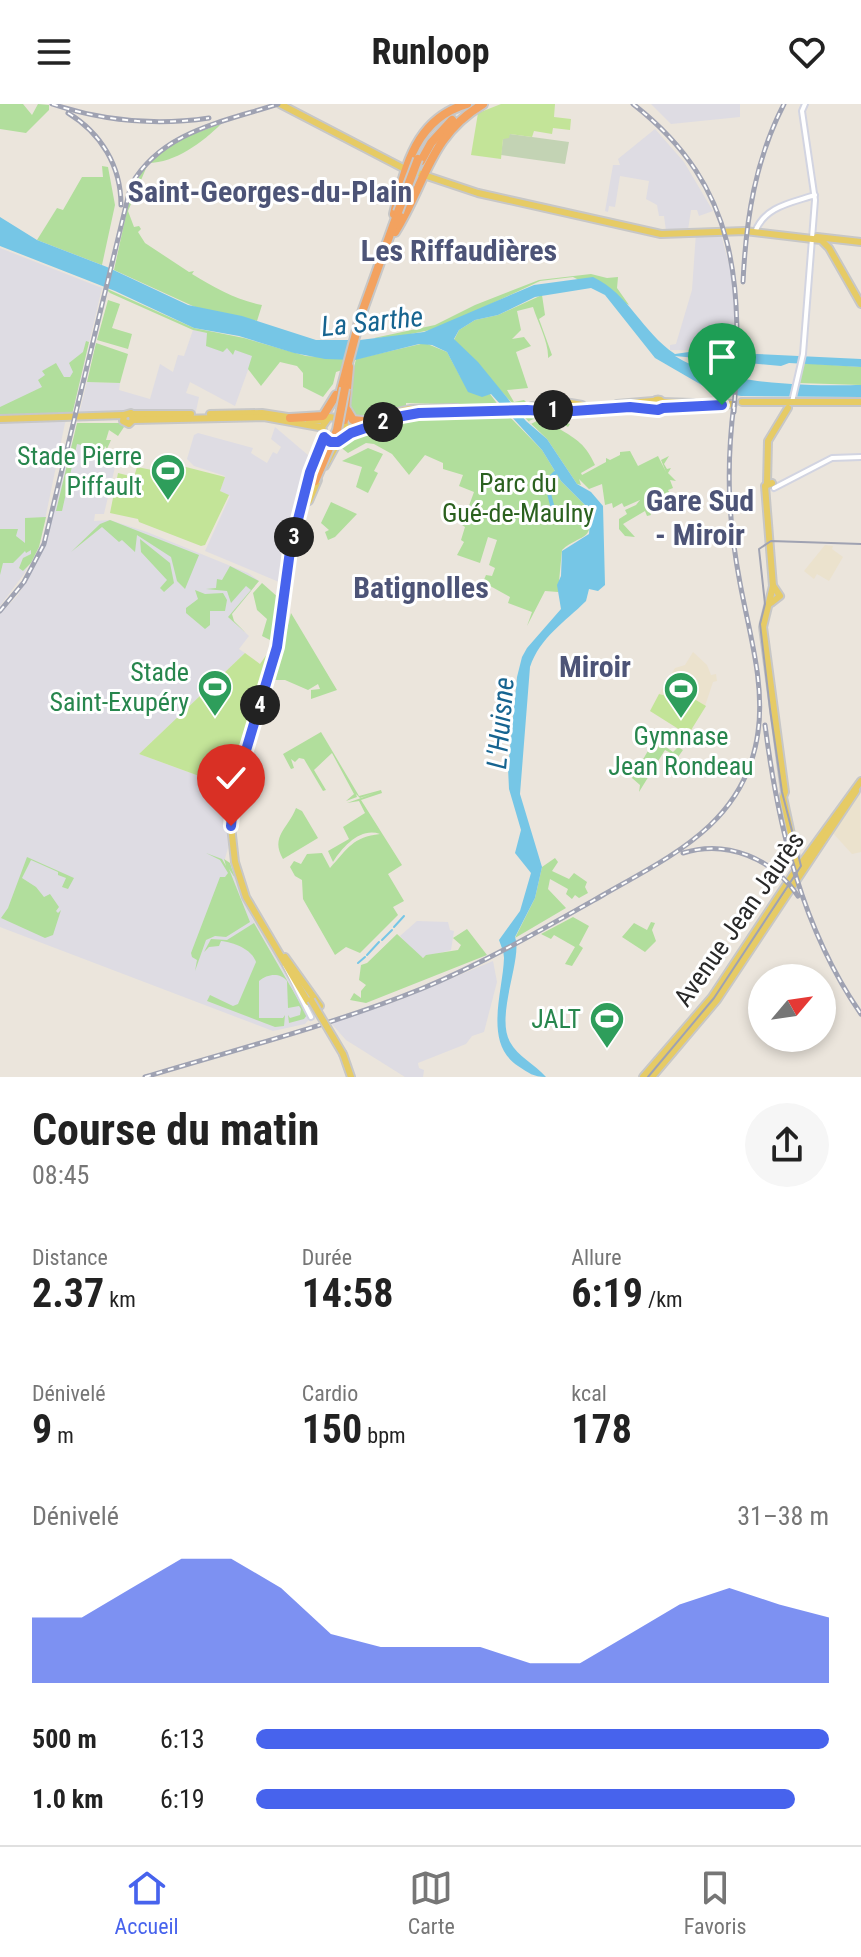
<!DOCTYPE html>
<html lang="fr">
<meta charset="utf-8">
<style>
body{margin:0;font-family:"Roboto Condensed",sans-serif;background:#f6f6f6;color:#222;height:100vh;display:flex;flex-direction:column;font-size:30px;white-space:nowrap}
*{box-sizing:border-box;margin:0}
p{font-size:26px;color:#767676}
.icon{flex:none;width:44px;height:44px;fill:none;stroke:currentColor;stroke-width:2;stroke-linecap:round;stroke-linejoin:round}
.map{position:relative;height:973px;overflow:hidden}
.drawer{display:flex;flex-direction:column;background:#fff;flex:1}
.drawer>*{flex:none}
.needle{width:52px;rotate:61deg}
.tools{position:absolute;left:748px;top:860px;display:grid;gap:16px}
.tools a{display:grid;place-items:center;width:88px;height:88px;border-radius:50%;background:#fff;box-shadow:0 4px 12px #0003;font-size:40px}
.pin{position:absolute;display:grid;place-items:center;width:68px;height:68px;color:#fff;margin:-82px -34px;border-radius:50% 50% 50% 0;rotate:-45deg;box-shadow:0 0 8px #0007}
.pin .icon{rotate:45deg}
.km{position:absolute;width:40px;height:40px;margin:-20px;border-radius:50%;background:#222;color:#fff;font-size:22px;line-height:40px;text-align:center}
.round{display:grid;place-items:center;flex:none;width:84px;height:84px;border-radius:42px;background:#f6f6f6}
.head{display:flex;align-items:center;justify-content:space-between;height:136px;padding:0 32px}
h1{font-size:44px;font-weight:700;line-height:60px}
.figures{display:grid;grid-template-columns:repeat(3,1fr);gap:12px;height:136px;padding:8px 32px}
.figures div{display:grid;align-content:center}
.figures b{font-size:40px;font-weight:700}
.figures small{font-size:22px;font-weight:400}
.figures p{font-size:22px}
.chart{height:224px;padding:16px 32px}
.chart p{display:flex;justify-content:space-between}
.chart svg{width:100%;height:144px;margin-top:8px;fill:#4763ed;opacity:.7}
ul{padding:0 32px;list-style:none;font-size:26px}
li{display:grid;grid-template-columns:128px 96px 1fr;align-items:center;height:60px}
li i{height:20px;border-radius:10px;background:#4763ed}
header{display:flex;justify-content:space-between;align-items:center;height:104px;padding:0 32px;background:#fff;font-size:36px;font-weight:700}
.tabs{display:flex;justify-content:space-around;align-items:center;height:112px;border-top:2px solid #e0e0e0;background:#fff;font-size:22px;color:#767676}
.tabs a{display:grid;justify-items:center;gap:4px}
.tabs .on{color:#4763ed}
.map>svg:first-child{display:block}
.industrial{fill:#dedce3}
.education{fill:#ebe2cd}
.green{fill:#b1de9c}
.cemetery{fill:#c3d3b4}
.pitch{fill:#c3e498}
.water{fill:#76c6e6}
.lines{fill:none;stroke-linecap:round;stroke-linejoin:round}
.stream{stroke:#76c6e6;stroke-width:2}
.canal{stroke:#76c6e6;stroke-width:4}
.minor-casing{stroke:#d2d4e1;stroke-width:8}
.major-casing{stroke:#c7c7c7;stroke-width:10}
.highway-casing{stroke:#c7c7c7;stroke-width:12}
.minor{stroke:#fff;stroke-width:4}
.major{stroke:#e6cb65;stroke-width:6}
.highway{stroke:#f3a25f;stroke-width:8}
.tram{stroke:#9fa2b2;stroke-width:2}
.rail-casing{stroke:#9fa2b2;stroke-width:5}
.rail{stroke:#fff;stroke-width:2;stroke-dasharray:6;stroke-linecap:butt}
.major-bridge-casing{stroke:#c7c7c7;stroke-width:10;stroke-linecap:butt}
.highway-bridge-casing{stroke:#c7c7c7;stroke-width:12;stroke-linecap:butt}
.major-bridge{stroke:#e6cb65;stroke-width:6}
.highway-bridge{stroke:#f3a25f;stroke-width:8}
.route-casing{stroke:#fff;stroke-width:16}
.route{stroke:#4763ed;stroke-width:10}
.labels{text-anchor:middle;stroke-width:6;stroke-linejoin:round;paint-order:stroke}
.leisure-label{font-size:26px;fill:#27864d;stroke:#fff;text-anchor:end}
.park-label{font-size:26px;fill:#2b611f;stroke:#fff}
.street-label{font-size:26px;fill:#292929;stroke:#fff}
.water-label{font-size:28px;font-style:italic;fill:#166490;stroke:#fff}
.quarter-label{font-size:30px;font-weight:bold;fill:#4d5477;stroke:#fff}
</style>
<header><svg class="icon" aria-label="menu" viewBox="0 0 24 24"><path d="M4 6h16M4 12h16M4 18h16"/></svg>Runloop<svg class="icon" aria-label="heart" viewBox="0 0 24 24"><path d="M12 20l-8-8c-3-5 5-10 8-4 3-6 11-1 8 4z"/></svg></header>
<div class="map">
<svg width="861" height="973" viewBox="0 0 861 973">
<rect width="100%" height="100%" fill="#ebe5dc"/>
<!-- industrial -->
<g class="industrial">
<polygon points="651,0 740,0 740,13 671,20"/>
<polygon points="655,25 684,58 713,107 699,112 697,106 691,106 688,126 666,127 664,112 659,112 657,101 646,95 649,77 620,72 615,103 609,102 608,108 605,107 613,61 620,61 618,55"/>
<polygon points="720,127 733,175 735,252 717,247 670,246 670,241 676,240 692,186 696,129"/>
<polygon points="0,144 102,184 72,311 65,319 41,435 24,470 0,502"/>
<polygon points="193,226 207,229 253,252 235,302 190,278 186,289 199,293 195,312 132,318 122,314 78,314 87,278 120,279 119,286 150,295 160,260 173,268 178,251 184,252"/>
<polygon points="275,323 315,357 284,476 279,478 205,447 230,392 220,387 225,372 194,362 187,355 194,331 198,329 253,344 251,349 267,359 273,348 277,350 281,343 271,335"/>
<polygon points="72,338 104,346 100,359 115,363 104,410 95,410 94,417 110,416 147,428 248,469 259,477 229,513 249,532 239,545 245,549 139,650 232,684 227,714 228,744 224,758 231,765 252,814 311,913 305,920 273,927 0,823 0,510 18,491 45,443"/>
<polygon points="417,817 448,818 450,826 454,827 451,846 420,854 400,832"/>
<polygon points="493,857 497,878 484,928 472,932 466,940 418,959 419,964 424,966 423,973 405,973 346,936 331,919 400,896"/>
</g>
<!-- education -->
<g class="education">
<polygon points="825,441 833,442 832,445 843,453 829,477 817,470 814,475 804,467"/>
<polygon points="693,548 707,561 711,571 716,570 717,577 713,578 705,602 692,593 680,598 679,595 659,590 675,564 685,561"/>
<polygon points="860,688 861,748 852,750 832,728"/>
</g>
<!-- green -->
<g class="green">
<polygon points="0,0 23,0 32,11 38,0 49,1 49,6 26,29 0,25"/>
<path d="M221,20C203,38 175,59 148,59L179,35Z"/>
<polygon points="102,62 108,63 115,101 102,161 37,136 57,104 63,106 82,73 103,73"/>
<path d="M145,62H147L128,107L134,123L139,122L141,125L138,128L145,139L189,168L194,167L192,170C215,184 236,196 262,201L257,217L195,203L114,166L131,88Z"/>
<polygon points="591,170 607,174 618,173 617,184 629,201 573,173 540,177 440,224 396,233 374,234 435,221 475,201 539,176"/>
<polygon points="105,184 194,224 244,234 306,252 346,255 342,266 336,268 333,280 323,293 303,283 303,269 297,262 280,258 261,282 248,265 252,252 235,246 233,251 227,244 223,248 206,242 207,229 193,226 110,189"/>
<path d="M542,191L545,211L539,215L552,251L548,254C549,239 538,219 533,203L517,207L521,226L512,235L524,233L531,242L516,248L528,284L507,286L514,298L524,296L528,300H513L454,236L459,226L475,216L498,211Z"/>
<polygon points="108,196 120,200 112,224 132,230 128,245 97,236"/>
<polygon points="86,237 89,238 72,311 0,312 0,303 42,283 38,276 45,271 42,267 56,259 64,273 70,273 73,268 69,259 83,248"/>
<polygon points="96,239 128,250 120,279 87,278"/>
<path d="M425,239L447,248L460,272L485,291L490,290L499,302L406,299V304L372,313H355C346,297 352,272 356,255Z"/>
<polygon points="804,259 861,263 861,281 798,279"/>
<path d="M505,308L542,346L561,377L591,407C592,439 582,429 562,446L558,488L545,487L527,522L532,508L508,499L510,493L483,478L486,471L492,472L495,464L489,461L497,436L488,433L480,459L457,451L464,438L461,436L465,423L462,421L474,388L459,382L463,371L443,365V359L425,351L409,371L392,350L374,340L366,339L348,349L339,342L376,321L421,311L438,314L459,309Z"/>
<path d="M524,308L540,312L529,317L531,320L544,313L570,320L568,323L561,319L558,324C578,336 585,340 595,361L581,369L582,371L606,358V354L610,356L620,351V348L630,347L638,362L658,352L666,368L661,356L669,352L664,360L667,365L671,364L668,369L676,377L670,376L673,384L668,386L672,394L657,402L659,407L655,408L651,399L647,400L651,411L647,412L645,407L623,420L635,433L625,432L619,425V415L627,410L625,406L636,401L640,396L624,403L622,399L613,404L612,399L605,401L602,380L589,385L579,375L581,381L577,380L547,335L520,309Z"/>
<polygon points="77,319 120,319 124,323 118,332 109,326 106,336 111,336 107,345 105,342 104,346 77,340 62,407 56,407"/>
<polygon points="368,344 383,350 374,367 378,369 368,389 356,383 362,363 342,357"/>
<polygon points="331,398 357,410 335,433 328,436 325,428 329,426 321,419"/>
<polygon points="46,413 39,443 31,459 23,467 19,464 23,454 31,450 31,446 26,449 25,447 13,459 3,459 0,471 0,425 18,425 16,432 25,439 25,414"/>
<polygon points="110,416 199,451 185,485 177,477 171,453 137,431 135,448 122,436 119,438 102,423 71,448 100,420"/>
<polygon points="140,435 170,459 174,479 164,488 160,484 167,476 141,448"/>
<polygon points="230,462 259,477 232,510 234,517 246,529 228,513 251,486 246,482 231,499 227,487 206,485 216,484 217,475 222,476"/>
<polygon points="262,479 280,495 274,538 262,532 267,515 257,506 253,489"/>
<polygon points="195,486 205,490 223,489 227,496 225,507 210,507 210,521 205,525 186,509 186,504 198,495"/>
<polygon points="291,509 337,586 311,595 311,586 320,585 318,580 308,586 285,576 275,576"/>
<path d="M321,628L359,692L381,686L382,689L361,696L402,761L388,770L404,797L393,803L398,811L360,849L346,843L335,851L303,795L302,776L295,772L290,763L294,757L301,760L307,750L322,749L330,764C348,744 353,733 380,730C361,723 343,742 333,758L328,747L349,735L343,723L365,709L359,697L347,699L375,689L360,694L356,690L357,693L346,697L354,690L332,649L314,666L326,686L323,687L304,655L299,654L295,658L291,655L294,664L291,665L283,650Z"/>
<polygon points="655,635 673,648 678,643 683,646 678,653 665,646 639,688 640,681 632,674"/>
<path d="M296,704L302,707L318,734L283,755C270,732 288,725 296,704Z"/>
<polygon points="206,749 222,755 226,762 224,755 230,759 235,774 229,765 250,818 226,833 215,832 206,836 195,867 197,856 192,853 191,849 220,773 225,773 228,769 220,756"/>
<polygon points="27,753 74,774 68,785 62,783 66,774 58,771 58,768 31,756 22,774 36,783 44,793 50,790 59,803 56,807 58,809 61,806 53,831 45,834 1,814 8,804"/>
<polygon points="555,754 558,758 552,767 569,775 574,769 587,778 585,783 588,789 579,794 575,791 572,795 566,790 568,785 550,775 548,785 566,804 515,834 535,794 542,763"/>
<polygon points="573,813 589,822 579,841 583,844 572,862 565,860 575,843 554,831 551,835 541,830"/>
<polygon points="651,818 655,819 652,826 656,837 645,848 622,833 634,819 647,826"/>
<path d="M254,819L307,911L304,915L289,919L288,911L290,914L300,911L301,905L299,902L288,904L287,877C280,868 267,870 259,877V914H283L285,911L284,922L275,923L207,897L210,891L233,902L238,900L256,858C252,845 233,838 221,837L219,842L209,843L204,848L211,835L227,836Z"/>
<polygon points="467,825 487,851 366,899 350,896 354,889 361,894 361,887 366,881 359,876 361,861 367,859 397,830 423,854 426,851 458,846 461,841 453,834"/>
</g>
<!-- cemetery -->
<polygon class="cemetery" points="510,30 569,38 565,60 501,51 503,35"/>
<!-- pitch -->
<g class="pitch">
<polygon points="501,0 555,0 554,13 571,15 570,26 553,24 552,30 534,27 532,33 510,30 509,34 503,35 501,55 471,51 478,9"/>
<polygon points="154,361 180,368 182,362 225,373 220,387 229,391 205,441 201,442 139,418 138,415 110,409 118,369 134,373 137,363 152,366"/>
<polygon points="272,543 232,684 139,650 245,549 260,560"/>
<polygon points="659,590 679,595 680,598 691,593 706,602 688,631 650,607"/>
</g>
<!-- water -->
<path class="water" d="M0,113L37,136L107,163L188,201L242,212L316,236H360L424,228L534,181L593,173C629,190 642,228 675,250L689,248L735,252L757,250L861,255V263L789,259L781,262L675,252C719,281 809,282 861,281V293L741,292L712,287L655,254L605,191L591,184L535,193L498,211L475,216L459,226L454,235L478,258L526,317L547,335L577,380L591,388L603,402L605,481L598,487L589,485L586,497C565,518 540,533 530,563L520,690L542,763L535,794L515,833C523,854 495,911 510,938C518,953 535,960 546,973C533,973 529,969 518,962C483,939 503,888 504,854C504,848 501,842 499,836L520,807L531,769L515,749L521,726L509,685L508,664L517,573L522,553L527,544L561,505L557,481L561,472L562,447L589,430L591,407L561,377L542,346L491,290L482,293L468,288L447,248L432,241L419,240L355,256L325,255L294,249L239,232L194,224L115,187L0,142Z"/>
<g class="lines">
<!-- stream -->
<g class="stream">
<polyline points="394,823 404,812"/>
<polyline points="382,836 392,826"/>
<polyline points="367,851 379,838"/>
<polyline points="358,859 365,853"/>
</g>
<!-- canal -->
<polyline class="canal" points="552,401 546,378 555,369"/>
<defs>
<g id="minor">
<path d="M755,128C765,102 791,99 815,91"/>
<polyline points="792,298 803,250 815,96 802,7 805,0"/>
<polyline points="774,384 832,354 861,353"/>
<polyline points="285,861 311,913"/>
</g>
<g id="major">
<polyline points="280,0 403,64 478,89 661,130 745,127 821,136 829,144 861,200"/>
<polyline points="817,133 861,138"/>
<circle cx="658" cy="301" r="5.5"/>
<polyline points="663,298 693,299"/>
<polyline points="742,298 861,298"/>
<polyline points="617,300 653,297"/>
<polyline points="532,302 554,300"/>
<polyline points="554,304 559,297 582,301"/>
<polyline points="663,304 733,300"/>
<polyline points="133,310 191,310"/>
<polyline points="210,310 262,309 294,314"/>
<polyline points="373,314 410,305 457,304"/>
<polyline points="0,315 124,311"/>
<polyline points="133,316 131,309 124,311 123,317 129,320 133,316 264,313 319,323"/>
<polyline points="309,317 325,316"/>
<polyline points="350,324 419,309 653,304"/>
<polyline points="326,336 322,323 329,313 343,315 348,328"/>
<polyline points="325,362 338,338 363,325"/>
<polyline points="308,378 324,333"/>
<polyline points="772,379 765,382 773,482 763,523 785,688 783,693 798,763"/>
<polyline points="767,380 768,337 788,304"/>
<polyline points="304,397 290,447 277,543 235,683 231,722 235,758 246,793 308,898"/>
<polyline points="309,397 318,376"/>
<polyline points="771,499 780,492 774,483"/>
<polyline points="285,853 320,902"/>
<polyline points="343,950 351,973"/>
<polyline points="643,973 712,893 792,772 861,677"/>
<polyline points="652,973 717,896 856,687"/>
</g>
<g id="highway">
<polyline points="421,57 431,39 452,16"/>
<path d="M394,110C405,64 415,15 467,0"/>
<path d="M395,128C426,79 429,32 483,0"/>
<polyline points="341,286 360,214 398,108"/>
<polyline points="347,306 353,316 362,317"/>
<polyline points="290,314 323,312 336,291"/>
<polyline points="344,316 349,263"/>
<polyline points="304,400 312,374"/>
</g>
</defs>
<!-- minor casing -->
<use href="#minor" class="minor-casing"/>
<!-- major casing -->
<use href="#major" class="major-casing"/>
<!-- highway casing -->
<use href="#highway" class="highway-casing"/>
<!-- minor -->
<use href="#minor" class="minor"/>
<!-- major -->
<use href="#major" class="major"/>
<!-- highway -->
<use href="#highway" class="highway"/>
<!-- tram -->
<polyline class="tram" points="648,973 714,894 801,762 782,688 770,605 760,520 765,500 759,445 771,437 861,440"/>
<defs>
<g id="rail">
<path d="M52,0C103,17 156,22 209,14"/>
<path d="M633,0C741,84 742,183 734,308"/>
<path d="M68,9C101,29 121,62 121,101"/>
<path d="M743,178C746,115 755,56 784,0"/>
<path d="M0,507L24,478L44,440L131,81C162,27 223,18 278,0"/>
<path d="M765,621C778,722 802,825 861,910"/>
<path d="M683,749C727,735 773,755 798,792"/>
<path d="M145,973C237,945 332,921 421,885C484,859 543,825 603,791C673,751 746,718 758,628C765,579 749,528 740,479C728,416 726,363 734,299"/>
</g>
</defs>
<!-- rail casing -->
<use href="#rail" class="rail-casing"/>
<!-- rail -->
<use href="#rail" class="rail"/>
<defs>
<polyline id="major-bridge" points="311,896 343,950"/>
<g id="highway-bridge">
<polyline points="398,108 418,55"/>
<polyline points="315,377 337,326 345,284"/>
</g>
</defs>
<!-- major-bridge casing -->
<use href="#major-bridge" class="major-bridge-casing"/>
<!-- highway-bridge casing -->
<use href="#highway-bridge" class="highway-bridge-casing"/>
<!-- major-bridge -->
<use href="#major-bridge" class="major-bridge"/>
<!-- highway-bridge -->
<use href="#highway-bridge" class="highway-bridge"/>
</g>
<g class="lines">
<defs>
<polyline id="route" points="231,722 235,683 277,543 290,447 310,368 324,333 330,338 338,338 351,329 397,313 419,309 527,306 559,308 630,303 658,306 663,304 722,301"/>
</defs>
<!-- route casing -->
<use href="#route" class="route-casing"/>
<!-- route -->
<use href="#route" class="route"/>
</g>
<!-- icons -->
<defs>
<symbol id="stadium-pin" viewBox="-11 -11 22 30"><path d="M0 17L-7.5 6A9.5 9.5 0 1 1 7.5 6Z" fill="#2e9e5b" stroke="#fff"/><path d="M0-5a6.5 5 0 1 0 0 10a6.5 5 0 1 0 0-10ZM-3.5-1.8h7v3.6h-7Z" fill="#fff"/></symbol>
</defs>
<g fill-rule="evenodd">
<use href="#stadium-pin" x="148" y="347" width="40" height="54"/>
<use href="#stadium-pin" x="195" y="563" width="40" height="54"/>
<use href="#stadium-pin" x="661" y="565" width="40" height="54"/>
<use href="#stadium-pin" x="587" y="895" width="40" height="54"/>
</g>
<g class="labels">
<!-- leisure labels -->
<g class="leisure-label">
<text x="142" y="361">Stade Pierre<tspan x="142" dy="30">Piffault</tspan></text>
<text x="189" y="577">Stade<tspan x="189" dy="30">Saint-Exupéry</tspan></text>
<text x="681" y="641" text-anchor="middle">Gymnase<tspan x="681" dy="30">Jean Rondeau</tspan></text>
<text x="581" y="924">JALT</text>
</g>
<!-- park labels -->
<g class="park-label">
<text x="518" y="388">Parc du<tspan x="518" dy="30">Gué-de-Maulny</tspan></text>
</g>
<!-- street labels -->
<g class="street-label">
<text transform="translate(739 815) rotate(-55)" y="9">Avenue Jean Jaurès</text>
</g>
<!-- water labels -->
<g class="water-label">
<text transform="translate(372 217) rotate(-6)" y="10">La Sarthe</text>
<text transform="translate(500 619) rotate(-85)" y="10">L'Huisne</text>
</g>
<!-- quarter labels -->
<g class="quarter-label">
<text x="270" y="98">Saint-Georges-du-Plain</text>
<text x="459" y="157">Les Riffaudières</text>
<text x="700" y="407">Gare Sud<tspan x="700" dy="34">- Miroir</tspan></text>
<text x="421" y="494">Batignolles</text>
<text x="595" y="573">Miroir</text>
</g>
</g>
</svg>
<div class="tools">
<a><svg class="needle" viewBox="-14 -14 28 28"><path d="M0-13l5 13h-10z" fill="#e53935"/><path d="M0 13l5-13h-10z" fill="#767676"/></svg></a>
</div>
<div class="pin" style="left:722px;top:301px;background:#1e9e55"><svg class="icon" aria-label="arrive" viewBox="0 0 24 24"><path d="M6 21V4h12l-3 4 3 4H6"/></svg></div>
<div class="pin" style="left:231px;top:722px;background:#d93025"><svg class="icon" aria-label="check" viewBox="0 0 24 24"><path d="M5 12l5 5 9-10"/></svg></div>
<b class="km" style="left:553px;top:306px">1</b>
<b class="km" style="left:383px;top:318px">2</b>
<b class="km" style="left:294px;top:433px">3</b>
<b class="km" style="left:260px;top:601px">4</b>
</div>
<section class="drawer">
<div class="head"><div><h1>Course du matin</h1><p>08:45</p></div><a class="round"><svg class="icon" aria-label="share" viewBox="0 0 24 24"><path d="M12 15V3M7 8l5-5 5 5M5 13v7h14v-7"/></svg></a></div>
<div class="figures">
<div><p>Distance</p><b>2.37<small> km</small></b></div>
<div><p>Durée</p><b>14:58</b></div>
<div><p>Allure</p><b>6:19<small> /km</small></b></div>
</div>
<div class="figures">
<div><p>Dénivelé</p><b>9<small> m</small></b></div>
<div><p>Cardio</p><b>150<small> bpm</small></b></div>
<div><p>kcal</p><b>178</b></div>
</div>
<div class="chart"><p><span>Dénivelé</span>31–38 m</p>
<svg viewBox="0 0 160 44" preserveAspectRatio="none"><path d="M0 44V24L10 24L20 15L30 6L40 6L50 15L60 29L70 33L80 33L90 33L100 38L110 38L120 29L130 20L140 15L150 20L160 24V44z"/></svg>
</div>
<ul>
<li><b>500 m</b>6:13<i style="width:100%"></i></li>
<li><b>1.0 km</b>6:19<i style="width:94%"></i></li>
</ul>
</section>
<nav class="tabs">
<a class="on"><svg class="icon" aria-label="home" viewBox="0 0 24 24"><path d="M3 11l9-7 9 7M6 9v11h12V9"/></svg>Accueil</a>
<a><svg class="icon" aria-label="map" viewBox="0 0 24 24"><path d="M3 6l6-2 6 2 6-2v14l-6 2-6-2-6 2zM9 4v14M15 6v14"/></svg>Carte</a>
<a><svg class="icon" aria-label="saved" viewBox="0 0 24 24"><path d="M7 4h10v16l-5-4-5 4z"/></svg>Favoris</a>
</nav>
